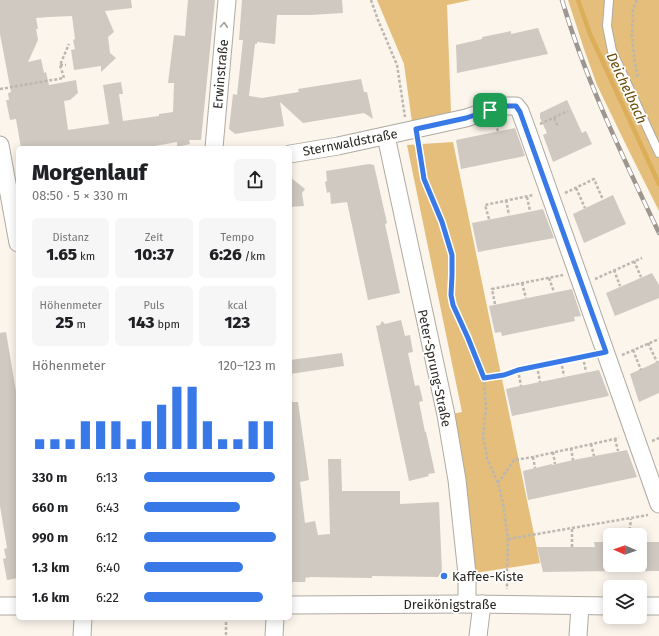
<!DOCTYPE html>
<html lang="de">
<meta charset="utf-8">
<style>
body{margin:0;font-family:"Fira Sans",sans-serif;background:#f6f6f6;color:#202124;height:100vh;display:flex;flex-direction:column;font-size:15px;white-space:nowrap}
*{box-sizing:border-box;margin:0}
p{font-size:13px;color:#757577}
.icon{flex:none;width:22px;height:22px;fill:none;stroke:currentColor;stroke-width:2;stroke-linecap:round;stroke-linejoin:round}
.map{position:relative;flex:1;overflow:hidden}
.sheet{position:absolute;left:16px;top:146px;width:276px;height:474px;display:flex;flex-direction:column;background:#fff;border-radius:6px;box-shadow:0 2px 10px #0003}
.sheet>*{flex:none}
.needle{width:26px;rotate:272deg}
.controls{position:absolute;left:603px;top:528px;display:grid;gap:8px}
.controls a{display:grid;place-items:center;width:44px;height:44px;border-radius:6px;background:#fff;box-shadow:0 2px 10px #0003;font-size:20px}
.pin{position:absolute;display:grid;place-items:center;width:34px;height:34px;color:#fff;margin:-17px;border-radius:8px;box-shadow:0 2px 6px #0006}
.round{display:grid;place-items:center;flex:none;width:42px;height:42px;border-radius:6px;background:#f6f6f6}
.headline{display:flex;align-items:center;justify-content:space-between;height:68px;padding:0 16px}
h1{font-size:22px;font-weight:800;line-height:30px}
.figures{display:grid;grid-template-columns:repeat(3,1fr);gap:6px;height:68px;padding:4px 16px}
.figures div{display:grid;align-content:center;border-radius:6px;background:#f6f6f6;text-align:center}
.figures b{font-size:17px;font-weight:800}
.figures small{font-size:11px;font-weight:400}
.figures p{font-size:11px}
.chart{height:112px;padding:8px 16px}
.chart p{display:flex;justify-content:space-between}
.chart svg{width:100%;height:72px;margin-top:4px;stroke:#3879e7;stroke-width:6}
ul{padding:0 16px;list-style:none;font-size:13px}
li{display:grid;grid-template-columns:64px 48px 1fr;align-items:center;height:30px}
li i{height:10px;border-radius:5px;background:#3879e7}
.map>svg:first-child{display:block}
.green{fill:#e4be7a}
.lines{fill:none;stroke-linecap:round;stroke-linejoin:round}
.stream{stroke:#ddae59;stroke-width:4.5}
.building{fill:#cfc9c1}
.lane-casing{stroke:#afaaa1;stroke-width:10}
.street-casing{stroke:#afaaa1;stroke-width:19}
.path{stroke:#bcb7b0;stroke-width:2.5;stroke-dasharray:3 2;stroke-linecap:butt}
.lane{stroke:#fff;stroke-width:8}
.street{stroke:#fff;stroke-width:17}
.rail-casing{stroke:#9b9690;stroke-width:4.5}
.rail{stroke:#fff;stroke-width:3;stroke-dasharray:9;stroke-linecap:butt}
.oneway{stroke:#a09f9d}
.route-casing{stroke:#fff;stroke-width:8}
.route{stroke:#3879e7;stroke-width:5}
.poi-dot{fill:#3879e7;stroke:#fff;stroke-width:1.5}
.labels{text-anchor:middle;stroke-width:3.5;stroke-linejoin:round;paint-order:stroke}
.street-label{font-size:13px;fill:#2b2925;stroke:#fff}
.poi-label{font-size:13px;fill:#2b2925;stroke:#fff;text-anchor:start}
.water-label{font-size:14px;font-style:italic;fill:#6c4d08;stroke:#fff}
</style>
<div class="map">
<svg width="659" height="636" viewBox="0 0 659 636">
<rect width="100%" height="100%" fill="#fbf5ec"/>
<!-- green -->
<g class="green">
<polygon points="377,0 471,0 447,5 451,113 412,122 404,64"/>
<polygon points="568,0 659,0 659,211 628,149 597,85 584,49"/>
<polygon points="453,142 540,563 475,573 452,414 462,412 407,145"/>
</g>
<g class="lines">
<!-- stream -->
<polyline class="stream" points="578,0 590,34 659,184"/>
</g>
<!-- building -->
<g class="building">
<polygon points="0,0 131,0 132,8 105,11 114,32 108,37 110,53 116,58 101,72 101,66 74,70 71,50 75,49 73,40 75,39 72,16 49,17 36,18 38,29 36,29 38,40 28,62 41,59 44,73 46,72 49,85 76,80 78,93 70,100 64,101 68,130 109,124 103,85 121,82 123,94 119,94 123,121 159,116 159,114 173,112 174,83 168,83 174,35 185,36 188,0 215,0 201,140 189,140 190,144 177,147 177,142 144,148 21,148 16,119 10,120 6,100 9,100 8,93 11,92 0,34"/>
<polygon points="242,0 342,0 343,13 310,15 277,15 275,44 257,42 257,44 255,44 249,96 262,98 299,92 298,89 361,79 364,92 367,92 373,119 364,113 303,123 280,102 284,126 235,134 229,129 233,94 237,95 243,40 239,40"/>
<polygon points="538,28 548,54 457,73 456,45 482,39 482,37 497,34 511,31 511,34"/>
<polygon points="567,100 582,133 586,131 592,144 553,162 543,135 547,133 540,118 540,113"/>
<polygon points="515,128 525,156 461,169 456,140"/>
<polygon points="369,164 374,165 387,223 385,224 400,293 368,300 347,202 331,204 330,192 327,193 325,182 327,181 326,171"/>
<polygon points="290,177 305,189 302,193 304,206 290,207"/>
<polygon points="613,195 626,224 584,243 573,214"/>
<polygon points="543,209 554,238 478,252 472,223"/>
<polygon points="652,273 659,285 659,298 615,316 606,293"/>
<polygon points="572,289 581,316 574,317 575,321 502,336 501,332 495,333 489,306"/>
<polygon points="401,320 405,336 410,335 413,352 408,353 415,386 419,385 423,401 419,402 425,432 426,432 435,473 428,474 429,476 409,481 376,326 380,325 382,321 385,324"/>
<polygon points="6,332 18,403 18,578 7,580 3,559 6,558 4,549 7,548 0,506 0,333"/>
<polygon points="342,353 344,366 290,374 290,360"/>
<polygon points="659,361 659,393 639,402 630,374"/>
<polygon points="599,370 609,396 512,416 506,389"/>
<polygon points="290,402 298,402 309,480 300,482 305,523 315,521 318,535 330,534 328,459 341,459 342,491 400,491 400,504 439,502 442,572 438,577 372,576 372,578 309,577 309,578 306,577 305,582 290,582"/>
<polygon points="627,450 637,477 528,500 523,471 552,464 552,465 573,460"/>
<polygon points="594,542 610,542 610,571 543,572 537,547 595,547"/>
<rect x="640" y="542" width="19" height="29"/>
</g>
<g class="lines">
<defs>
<polyline id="lane" points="609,0 607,26 612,51 659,153"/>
<g id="street">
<polyline points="386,136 446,415 457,480 467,574 467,604"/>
<polyline points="0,145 18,243"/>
<polyline points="214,148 227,0"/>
<polyline points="290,154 338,146 466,118 502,106 516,106 520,111 527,130 659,504"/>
<polyline points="290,605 467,604 610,606"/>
<polyline points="0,606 18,606"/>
<polyline points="640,606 659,606"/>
<polyline points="82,636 83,618"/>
<polyline points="274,636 275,618"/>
<polyline points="478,636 482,604"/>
<polyline points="578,636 580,606"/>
</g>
</defs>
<!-- lane casing -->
<use href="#lane" class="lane-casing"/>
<!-- street casing -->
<use href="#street" class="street-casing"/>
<!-- path -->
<g class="path">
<polyline points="371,0 378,20 397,65 405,117"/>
<polyline points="637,0 633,9 632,37 635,64 638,78"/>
<polyline points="60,65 66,65"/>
<polyline points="0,89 64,78 60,65 69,44"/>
<polyline points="554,118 558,127"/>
<polyline points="495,124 498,131"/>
<polyline points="540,124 568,111"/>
<polyline points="419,144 424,179 442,222 451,255 452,275 451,295 453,305 468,338 484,378 486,408 483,435 487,458 498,483 503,503 508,539 507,571 507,589"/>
<polyline points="576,188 585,208"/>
<polyline points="565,193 594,179 603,200"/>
<polyline points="527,197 530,211"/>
<polyline points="506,200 509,215"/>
<polyline points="489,219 485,205 533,195"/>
<polyline points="634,261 641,277"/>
<polyline points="614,270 620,286"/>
<polyline points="549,278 554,292"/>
<polyline points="595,279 642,258"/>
<polyline points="522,283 526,298"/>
<polyline points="495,304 492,289 563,275"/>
<polyline points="648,343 657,362"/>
<polyline points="633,350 641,370"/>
<polyline points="622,355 659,339"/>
<polyline points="583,357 586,372"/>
<polyline points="561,361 564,376"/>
<polyline points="537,366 540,382"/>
<polyline points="518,370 521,386"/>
<polyline points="484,378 504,375 518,370 591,355"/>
<polyline points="615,439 618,451"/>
<polyline points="652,441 659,438"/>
<polyline points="591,444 594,456"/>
<polyline points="571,448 573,460"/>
<polyline points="553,452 555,464"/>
<polyline points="533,457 535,468"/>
<polyline points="498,483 514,460 533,457 619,438"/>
<polyline points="629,535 631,519"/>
<polyline points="508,539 648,515"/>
<polyline points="572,547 572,528"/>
<polyline points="226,635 226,618"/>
</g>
<!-- lane -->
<use href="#lane" class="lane"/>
<!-- street -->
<use href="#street" class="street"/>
<defs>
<path id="rail" d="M562,0C586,81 623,157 659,233"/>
</defs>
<!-- rail casing -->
<use href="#rail" class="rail-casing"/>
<!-- rail -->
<use href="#rail" class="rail"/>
</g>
<!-- one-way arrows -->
<defs><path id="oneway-chevron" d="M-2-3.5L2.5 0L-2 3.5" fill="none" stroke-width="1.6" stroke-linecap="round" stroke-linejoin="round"/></defs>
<use class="oneway" href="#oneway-chevron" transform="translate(224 25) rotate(-85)"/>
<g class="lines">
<defs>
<polygon id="route" points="502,106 516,106 520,112 606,352 518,370 504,375 484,378 468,338 453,305 451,295 452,275 452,255 442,222 424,179 416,129 466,118"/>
</defs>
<!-- route casing -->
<use href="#route" class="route-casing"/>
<!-- route -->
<use href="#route" class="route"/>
</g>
<!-- markers -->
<circle class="poi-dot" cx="444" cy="576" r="4"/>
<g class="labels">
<!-- street labels -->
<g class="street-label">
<text transform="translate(220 74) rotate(-85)" y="5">Erwinstraße</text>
<text transform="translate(350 142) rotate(-11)" y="5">Sternwaldstraße</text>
<text transform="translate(435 368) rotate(78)" y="5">Peter-Sprung-Straße</text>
<text x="450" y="609">Dreikönigstraße</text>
</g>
<!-- poi labels -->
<g class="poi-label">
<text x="452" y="581">Kaffee-Kiste</text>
</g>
<!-- water labels -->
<g class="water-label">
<text transform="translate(627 88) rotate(65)" y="5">Deichelbach</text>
</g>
</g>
</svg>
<div class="controls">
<a><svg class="needle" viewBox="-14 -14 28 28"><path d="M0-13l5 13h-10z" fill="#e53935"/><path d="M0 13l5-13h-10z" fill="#757577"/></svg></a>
<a><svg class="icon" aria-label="layers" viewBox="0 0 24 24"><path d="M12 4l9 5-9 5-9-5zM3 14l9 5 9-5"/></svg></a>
</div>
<div class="pin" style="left:490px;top:110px;background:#1e9e55"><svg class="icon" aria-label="arrive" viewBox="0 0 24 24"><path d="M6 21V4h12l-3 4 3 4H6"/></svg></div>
<section class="sheet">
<div class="headline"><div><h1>Morgenlauf</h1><p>08:50 · 5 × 330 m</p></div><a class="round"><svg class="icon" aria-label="share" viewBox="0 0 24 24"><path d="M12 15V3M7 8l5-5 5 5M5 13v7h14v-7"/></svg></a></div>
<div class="figures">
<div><p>Distanz</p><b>1.65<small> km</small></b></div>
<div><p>Zeit</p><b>10:37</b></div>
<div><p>Tempo</p><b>6:26<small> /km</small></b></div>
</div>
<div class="figures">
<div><p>Höhenmeter</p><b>25<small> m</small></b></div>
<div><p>Puls</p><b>143<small> bpm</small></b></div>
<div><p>kcal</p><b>123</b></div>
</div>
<div class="chart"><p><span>Höhenmeter</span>120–123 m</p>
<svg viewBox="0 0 160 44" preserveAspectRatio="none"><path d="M5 44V38M15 44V38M25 44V38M35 44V27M45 44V27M55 44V27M65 44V38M75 44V27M85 44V17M95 44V6M105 44V6M115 44V27M125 44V38M135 44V38M145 44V27M155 44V27"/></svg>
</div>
<ul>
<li><b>330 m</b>6:13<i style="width:99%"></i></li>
<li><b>660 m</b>6:43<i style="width:73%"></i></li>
<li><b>990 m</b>6:12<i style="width:100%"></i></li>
<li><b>1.3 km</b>6:40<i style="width:75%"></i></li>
<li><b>1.6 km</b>6:22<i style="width:90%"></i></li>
</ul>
</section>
</div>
